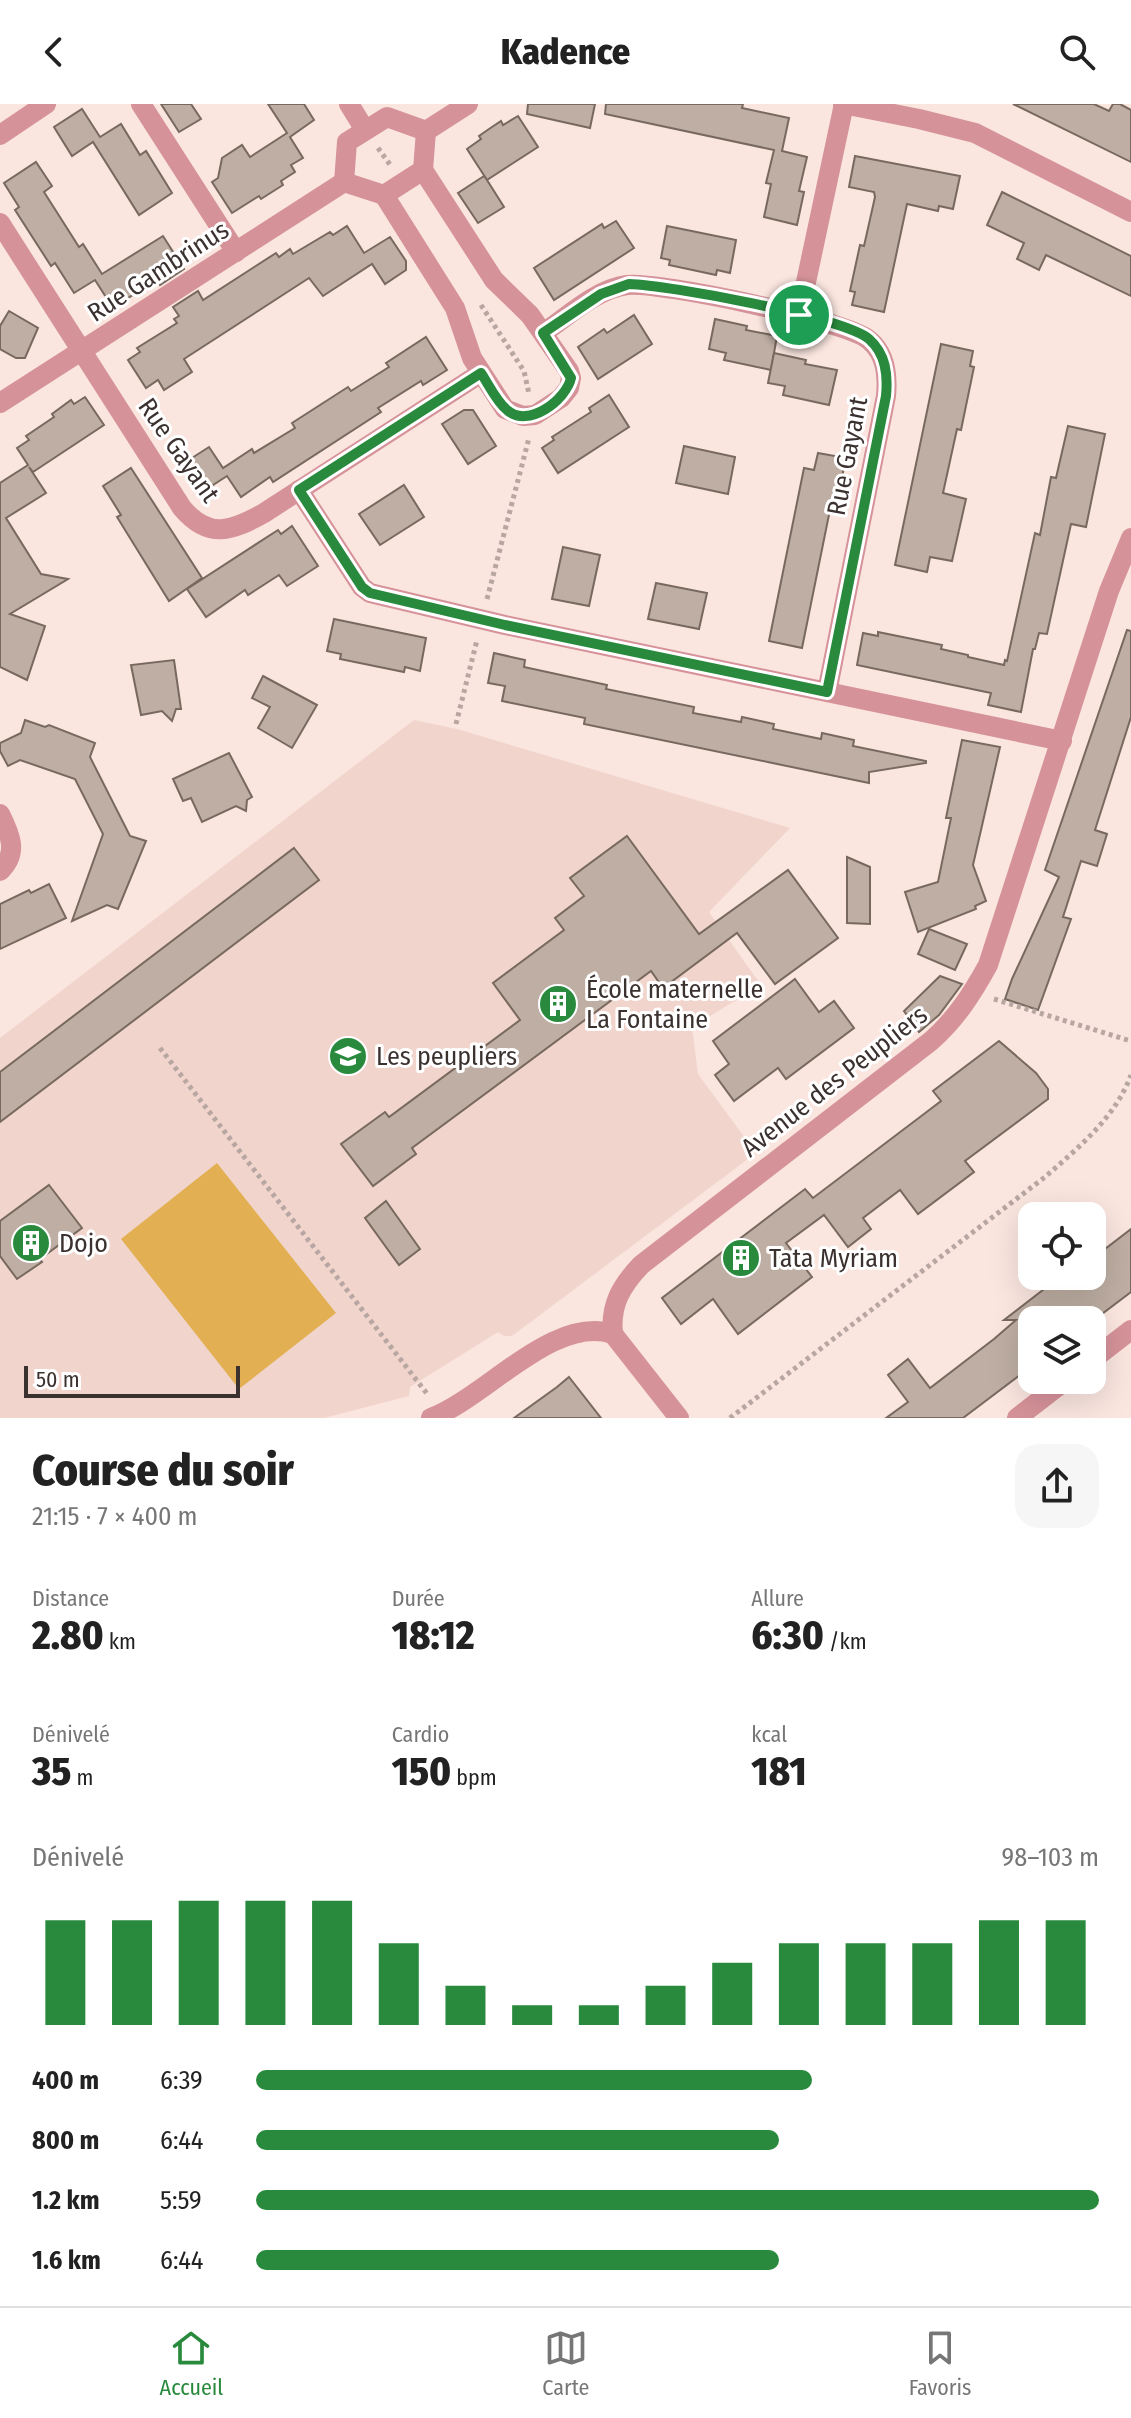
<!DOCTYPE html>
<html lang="fr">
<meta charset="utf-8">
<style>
body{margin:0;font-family:"Fira Sans Condensed",sans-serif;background:#f6f6f6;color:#222;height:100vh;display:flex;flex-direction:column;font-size:30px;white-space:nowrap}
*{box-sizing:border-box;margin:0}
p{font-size:26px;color:#767676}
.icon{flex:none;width:44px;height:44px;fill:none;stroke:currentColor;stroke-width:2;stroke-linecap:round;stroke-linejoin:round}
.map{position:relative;height:1314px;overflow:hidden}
.details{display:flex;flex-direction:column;background:#fff;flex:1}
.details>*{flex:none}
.tools{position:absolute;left:1018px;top:1098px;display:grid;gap:16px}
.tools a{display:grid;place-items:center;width:88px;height:88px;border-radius:16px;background:#fff;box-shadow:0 8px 32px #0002;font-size:40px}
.scale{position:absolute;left:24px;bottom:20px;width:216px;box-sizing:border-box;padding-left:8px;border:4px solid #3b3230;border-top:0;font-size:22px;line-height:28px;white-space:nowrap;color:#3b3230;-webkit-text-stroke:6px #fff;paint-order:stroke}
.pin{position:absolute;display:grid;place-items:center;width:68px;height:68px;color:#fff;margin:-34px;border:4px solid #fff;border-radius:50%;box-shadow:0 2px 8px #0007}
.round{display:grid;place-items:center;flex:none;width:84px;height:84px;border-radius:24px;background:#f6f6f6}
.overview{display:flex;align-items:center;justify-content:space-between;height:136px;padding:0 32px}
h1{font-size:44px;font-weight:800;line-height:60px}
.figures{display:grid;grid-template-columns:repeat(3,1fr);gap:12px;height:136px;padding:8px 32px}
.figures div{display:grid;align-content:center}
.figures b{font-size:40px;font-weight:800}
.figures small{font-size:22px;font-weight:400}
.figures p{font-size:22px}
.chart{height:224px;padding:16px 32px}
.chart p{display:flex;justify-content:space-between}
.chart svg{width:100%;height:144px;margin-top:8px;stroke:#298a3d;stroke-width:6}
ul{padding:0 32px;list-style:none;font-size:26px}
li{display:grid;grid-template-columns:128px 96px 1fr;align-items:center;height:60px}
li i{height:20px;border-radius:10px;background:#298a3d}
header{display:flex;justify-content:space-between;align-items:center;height:104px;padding:0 32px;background:#fff;font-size:36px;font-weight:800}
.tab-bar{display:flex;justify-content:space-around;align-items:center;height:112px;border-top:2px solid #e0e0e0;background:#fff;font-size:22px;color:#767676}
.tab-bar a{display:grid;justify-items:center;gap:4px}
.tab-bar .current{color:#298a3d}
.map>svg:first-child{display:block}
.built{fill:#f1d5cd}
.green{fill:#e2af53}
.building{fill:#beaea3;stroke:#78695f;stroke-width:2}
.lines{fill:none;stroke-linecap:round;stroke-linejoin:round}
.path{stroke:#b7a6a1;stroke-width:5;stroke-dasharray:4 4;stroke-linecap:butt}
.minor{stroke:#d69299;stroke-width:20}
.route-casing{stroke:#fff;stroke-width:16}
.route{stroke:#298a3d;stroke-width:10}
.labels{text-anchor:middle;stroke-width:6;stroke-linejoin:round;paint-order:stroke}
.street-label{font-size:26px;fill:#3b3230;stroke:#fff}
.poi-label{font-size:26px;fill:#3b3230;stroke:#fff;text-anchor:start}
</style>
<header><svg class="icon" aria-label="back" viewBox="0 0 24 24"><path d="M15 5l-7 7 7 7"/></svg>Kadence<svg class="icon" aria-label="search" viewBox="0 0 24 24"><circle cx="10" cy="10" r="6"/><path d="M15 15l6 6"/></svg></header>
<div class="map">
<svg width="1131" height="1314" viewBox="0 0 1131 1314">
<rect width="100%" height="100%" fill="#fae5df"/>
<!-- built -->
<polygon class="built" points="414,616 457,625 790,724 709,808 761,881 692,923 698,970 756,1049 512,1232 504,1232 498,1228 410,1283 409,1292 324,1314 0,1314 0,934"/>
<!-- green -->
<polygon class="green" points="217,1059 336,1209 239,1285 121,1135"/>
<!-- building -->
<g class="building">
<polygon points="161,0 191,0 201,15 179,28"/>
<polygon points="268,0 304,0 314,16 290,33 303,54 291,61 295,68 281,77 283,81 261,95 259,92 232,109 212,78 218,74 222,54 242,41 250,53 287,29"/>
<polygon points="528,0 595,0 590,24 527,10"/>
<polygon points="606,0 743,0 742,4 789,14 782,47 807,53 799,87 804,88 797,121 764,113 771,80 766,79 774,46 605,10"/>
<polygon points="1013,0 1094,0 1109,7 1113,0 1120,0 1131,6 1131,58"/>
<polygon points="82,5 100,33 121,20 140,51 146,47 172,89 139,111 93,38 72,52 54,23"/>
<polygon points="518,12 538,43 487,76 504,103 478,119 458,89 484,72 487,76 467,45 481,35 479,32 489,25 501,17 503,21"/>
<polygon points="855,52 960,72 953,105 939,102 938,107 907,100 884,208 852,201 855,188 850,187 860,141 864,142 875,93 874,88 849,83"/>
<polygon points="36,58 52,82 44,88 79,143 83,140 102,170 163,132 184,165 160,181 157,175 113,204 95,176 74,189 55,159 51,162 15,106 19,103 4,79"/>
<polygon points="1002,88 1131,152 1131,192 1046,151 1039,166 1017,155 1024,139 987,121"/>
<polygon points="616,117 634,144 554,196 534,164 602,120 604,124"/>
<polygon points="347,122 364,149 390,133 406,157 406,166 385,180 372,160 323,192 309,174 184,255 192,268 164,286 158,276 146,284 128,256 140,248 137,244 177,219 174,215 179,212 173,203 198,187 203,196 276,149 279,153 290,145 293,150 330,128 333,131"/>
<polygon points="667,122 736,136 730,169 717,166 716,171 669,161 670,156 661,154"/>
<polygon points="9,207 38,224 25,254 16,254 0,245 0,222"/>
<polygon points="634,211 652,240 598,275 578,243 604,225 607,229"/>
<polygon points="715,215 747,222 746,226 777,232 771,266 724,256 726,249 709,245"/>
<polygon points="426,233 447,266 423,281 421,277 378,304 381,308 273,378 270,373 241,393 227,372 199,390 181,361 209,343 223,364 252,345 254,349 295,324 292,319 348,283 351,287 389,263 386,259"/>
<polygon points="941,240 973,247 970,262 974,263 961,326 957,325 943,389 966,395 952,457 930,453 927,468 895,461"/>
<polygon points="774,249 806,256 805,260 837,266 829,301 783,291 785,282 768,279"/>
<polygon points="609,291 629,323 558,369 542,344 554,336 552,333 591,308 589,304"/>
<polygon points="85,293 104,321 33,368 29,363 46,389 6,414 41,470 68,475 10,510 45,522 27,576 0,563 0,379 28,361 17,344 29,336 26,332 54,313 52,310 71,296 74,300"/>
<polygon points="464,306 473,306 496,342 468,360 442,320"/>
<polygon points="1068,322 1105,330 1086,423 1071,420 1047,530 1039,529 1035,545 1033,545 1021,608 988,601 991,589 857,561 863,529 878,532 878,528 942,541 941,545 968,551 968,553 1004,561 1005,556 1007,557 1035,429 1040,431 1051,373 1056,374"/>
<polygon points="684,342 735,353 728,390 676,379"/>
<polygon points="818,349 846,354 839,387 834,386 802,544 769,537 804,364 814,366"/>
<polygon points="131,364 202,474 169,497 117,413 121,411 103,382"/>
<polygon points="404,381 424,413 380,441 359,410"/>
<polygon points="292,422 318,462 287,482 279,471 248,491 245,486 206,513 187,485 278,426 281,430"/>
<polygon points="563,443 600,451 589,502 552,495"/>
<polygon points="656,479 707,489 699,525 648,515"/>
<polygon points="334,515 426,534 420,567 405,563 404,568 340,555 341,550 327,547"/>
<polygon points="1127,526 1131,527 1131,613 1095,726 1107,730 1097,762 1081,757 1063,813 1071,815 1038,906 1005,895 1012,875 1059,773 1045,766"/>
<polygon points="494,549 525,556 524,563 607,581 606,585 694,603 693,609 741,618 742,613 774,620 773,625 821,635 822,629 854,636 853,642 926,657 926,659 869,668 869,679 584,620 585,614 502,597 505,582 488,579"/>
<polygon points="174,556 181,605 176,605 172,617 162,607 141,611 131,561"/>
<polygon points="263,572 317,601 292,644 258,624 270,603 252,594"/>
<polygon points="25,616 45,623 49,621 95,639 90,653 130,732 146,737 118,805 107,801 72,817 103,730 75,675 20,656 8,662 0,647 0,639 21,629"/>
<polygon points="962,636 1000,643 973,761 986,797 975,802 976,805 918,828 905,788 938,778 951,714 946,714"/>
<polygon points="229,649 252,693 247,696 246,707 236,702 202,718 191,694 183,697 173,675"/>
<polygon points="627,732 699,830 788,766 838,834 775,880 737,829 663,884 651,867 412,1044 416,1050 373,1082 341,1040 385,1008 389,1013 520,916 493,879 564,826 555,814 584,792 570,774"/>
<polygon points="294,744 319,776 0,1018 0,968"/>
<polygon points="847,753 870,763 870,820 847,819"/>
<polygon points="49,780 66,814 0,845 0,800 29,786 31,789"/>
<polygon points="929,825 967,840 955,866 918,850"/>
<polygon points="940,872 962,880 939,911 919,928 904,907"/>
<polygon points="795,875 819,908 834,897 854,924 786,975 778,964 734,997 715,971 729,960 713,937"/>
<polygon points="999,937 1036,969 1048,985 1048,995 965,1057 974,1068 918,1110 900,1086 863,1114 871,1125 848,1143 824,1111 786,1139 812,1173 738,1230 713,1195 681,1220 662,1194 805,1085 813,1094 920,1013 941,997 933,987"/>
<polygon points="49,1081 82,1124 40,1155 42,1158 17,1175 0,1152 0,1117"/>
<polygon points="386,1097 420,1145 399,1161 365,1114"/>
<polygon points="1131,1125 1131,1188 1094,1216 1032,1216 1032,1262 963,1314 886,1314 908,1298 888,1271 908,1255 930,1284 994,1235 1016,1216 1004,1216 1061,1172 1092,1172 1092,1155"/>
<polygon points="569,1273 601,1314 514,1314 557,1283"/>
</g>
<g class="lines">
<!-- path -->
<g class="path">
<polyline points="378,44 391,62"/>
<polyline points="481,201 524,267 529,290"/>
<polyline points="487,495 529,334"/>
<polyline points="456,620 477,536"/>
<polyline points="994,895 1131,937"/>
<polyline points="160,944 428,1291"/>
<path d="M730,1314L1045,1073C1078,1044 1115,1014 1131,971"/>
</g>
<!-- minor -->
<g class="minor">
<polyline points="141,0 236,148"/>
<polyline points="349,0 365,26"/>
<polyline points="843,0 919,15 975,29 1131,108"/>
<polygon points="387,13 426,27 423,66 384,91 344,78 347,38"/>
<polyline points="426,27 468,0"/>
<polyline points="0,31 46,0"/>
<polyline points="384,91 455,204 472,254 505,305 523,312 535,311 561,294 569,284 571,274 569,267 530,211 494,176 423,66"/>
<path d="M0,119L182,404C209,436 232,427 264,409L481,269"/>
<polyline points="799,211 844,0"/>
<path d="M543,229C567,213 596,185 627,181C657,177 848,217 869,236C886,250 888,271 886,292L827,588"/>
<polyline points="0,299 344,78"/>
<polyline points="299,386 362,483 370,489 505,521 1062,637"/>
<path d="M0,710C10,730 19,749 0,767"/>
<path d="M613,1230C610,1201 621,1182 641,1161L931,937C956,915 972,890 988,861L1109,487L1131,434"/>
<polyline points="613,1230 679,1314"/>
<polyline points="1092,1256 1131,1226"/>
<path d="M431,1314C485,1294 554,1210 613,1230"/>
<polyline points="1017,1314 1066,1276"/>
</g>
</g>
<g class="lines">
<defs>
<path id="route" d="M629,180C668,181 843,213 869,235C886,250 888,271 886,292L827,588L505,521L370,489L362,483L299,386L481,269C489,281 496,297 507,306C528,325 566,296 571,274L543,229L601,190Z"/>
</defs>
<!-- route casing -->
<use href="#route" class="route-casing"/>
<!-- route -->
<use href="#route" class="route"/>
</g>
<!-- icons -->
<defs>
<symbol id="building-disc" viewBox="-11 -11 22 22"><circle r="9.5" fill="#298a3d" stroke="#fff"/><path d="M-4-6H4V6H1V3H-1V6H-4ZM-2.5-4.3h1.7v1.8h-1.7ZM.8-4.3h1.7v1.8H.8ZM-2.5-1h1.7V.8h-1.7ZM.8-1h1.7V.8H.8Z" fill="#fff"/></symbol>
<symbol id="school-disc" viewBox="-11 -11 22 22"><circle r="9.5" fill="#298a3d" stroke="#fff"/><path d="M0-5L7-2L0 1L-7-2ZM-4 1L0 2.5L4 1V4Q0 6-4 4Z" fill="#fff"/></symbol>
</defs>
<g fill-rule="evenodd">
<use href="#building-disc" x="536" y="878" width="44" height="44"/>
<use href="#school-disc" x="326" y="930" width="44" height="44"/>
<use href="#building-disc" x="9" y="1117" width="44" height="44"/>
<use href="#building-disc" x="719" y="1132" width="44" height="44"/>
</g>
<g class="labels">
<!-- street labels -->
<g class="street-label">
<text transform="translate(158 167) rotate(-33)" y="9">Rue Gambrinus</text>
<text transform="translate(179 346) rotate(55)" y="9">Rue Gayant</text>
<text transform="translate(847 352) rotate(-79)" y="9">Rue Gayant</text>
<text transform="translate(834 977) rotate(-38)" y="9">Avenue des Peupliers</text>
</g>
<!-- poi labels -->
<g class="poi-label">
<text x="586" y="894">École maternelle<tspan x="586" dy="30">La Fontaine</tspan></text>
<text x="376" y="961">Les peupliers</text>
<text x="59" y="1148">Dojo</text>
<text x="769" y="1163">Tata Myriam</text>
</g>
</g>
</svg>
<div class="tools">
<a><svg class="icon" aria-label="locate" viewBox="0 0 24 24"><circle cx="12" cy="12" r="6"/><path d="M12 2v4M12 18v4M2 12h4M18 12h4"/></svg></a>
<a><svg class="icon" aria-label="layers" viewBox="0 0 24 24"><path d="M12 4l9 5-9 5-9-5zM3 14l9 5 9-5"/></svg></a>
</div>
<div class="scale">50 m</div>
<div class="pin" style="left:799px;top:211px;background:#1e9e55"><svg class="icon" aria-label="arrive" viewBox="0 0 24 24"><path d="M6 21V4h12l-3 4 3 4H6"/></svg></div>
</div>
<section class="details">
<div class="overview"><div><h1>Course du soir</h1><p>21:15 · 7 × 400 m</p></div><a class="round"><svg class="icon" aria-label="share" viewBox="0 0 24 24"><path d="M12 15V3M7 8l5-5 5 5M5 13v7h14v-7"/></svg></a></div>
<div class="figures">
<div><p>Distance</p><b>2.80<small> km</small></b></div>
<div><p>Durée</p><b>18:12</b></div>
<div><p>Allure</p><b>6:30<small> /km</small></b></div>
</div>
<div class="figures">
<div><p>Dénivelé</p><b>35<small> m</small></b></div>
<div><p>Cardio</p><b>150<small> bpm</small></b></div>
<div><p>kcal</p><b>181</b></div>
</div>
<div class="chart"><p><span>Dénivelé</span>98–103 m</p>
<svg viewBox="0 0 160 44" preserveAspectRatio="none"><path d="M5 44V12M15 44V12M25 44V6M35 44V6M45 44V6M55 44V19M65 44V32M75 44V38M85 44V38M95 44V32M105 44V25M115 44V19M125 44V19M135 44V19M145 44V12M155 44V12"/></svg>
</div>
<ul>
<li><b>400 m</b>6:39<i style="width:66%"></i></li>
<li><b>800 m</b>6:44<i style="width:62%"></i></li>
<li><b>1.2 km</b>5:59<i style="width:100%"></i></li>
<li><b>1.6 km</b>6:44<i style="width:62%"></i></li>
</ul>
</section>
<nav class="tab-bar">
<a class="current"><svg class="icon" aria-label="home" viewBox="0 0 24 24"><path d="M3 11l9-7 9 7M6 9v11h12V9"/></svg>Accueil</a>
<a><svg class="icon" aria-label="map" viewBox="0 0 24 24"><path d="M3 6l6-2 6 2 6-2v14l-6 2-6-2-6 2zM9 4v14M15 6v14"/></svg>Carte</a>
<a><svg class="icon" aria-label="saved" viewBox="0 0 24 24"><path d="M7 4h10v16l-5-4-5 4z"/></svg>Favoris</a>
</nav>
